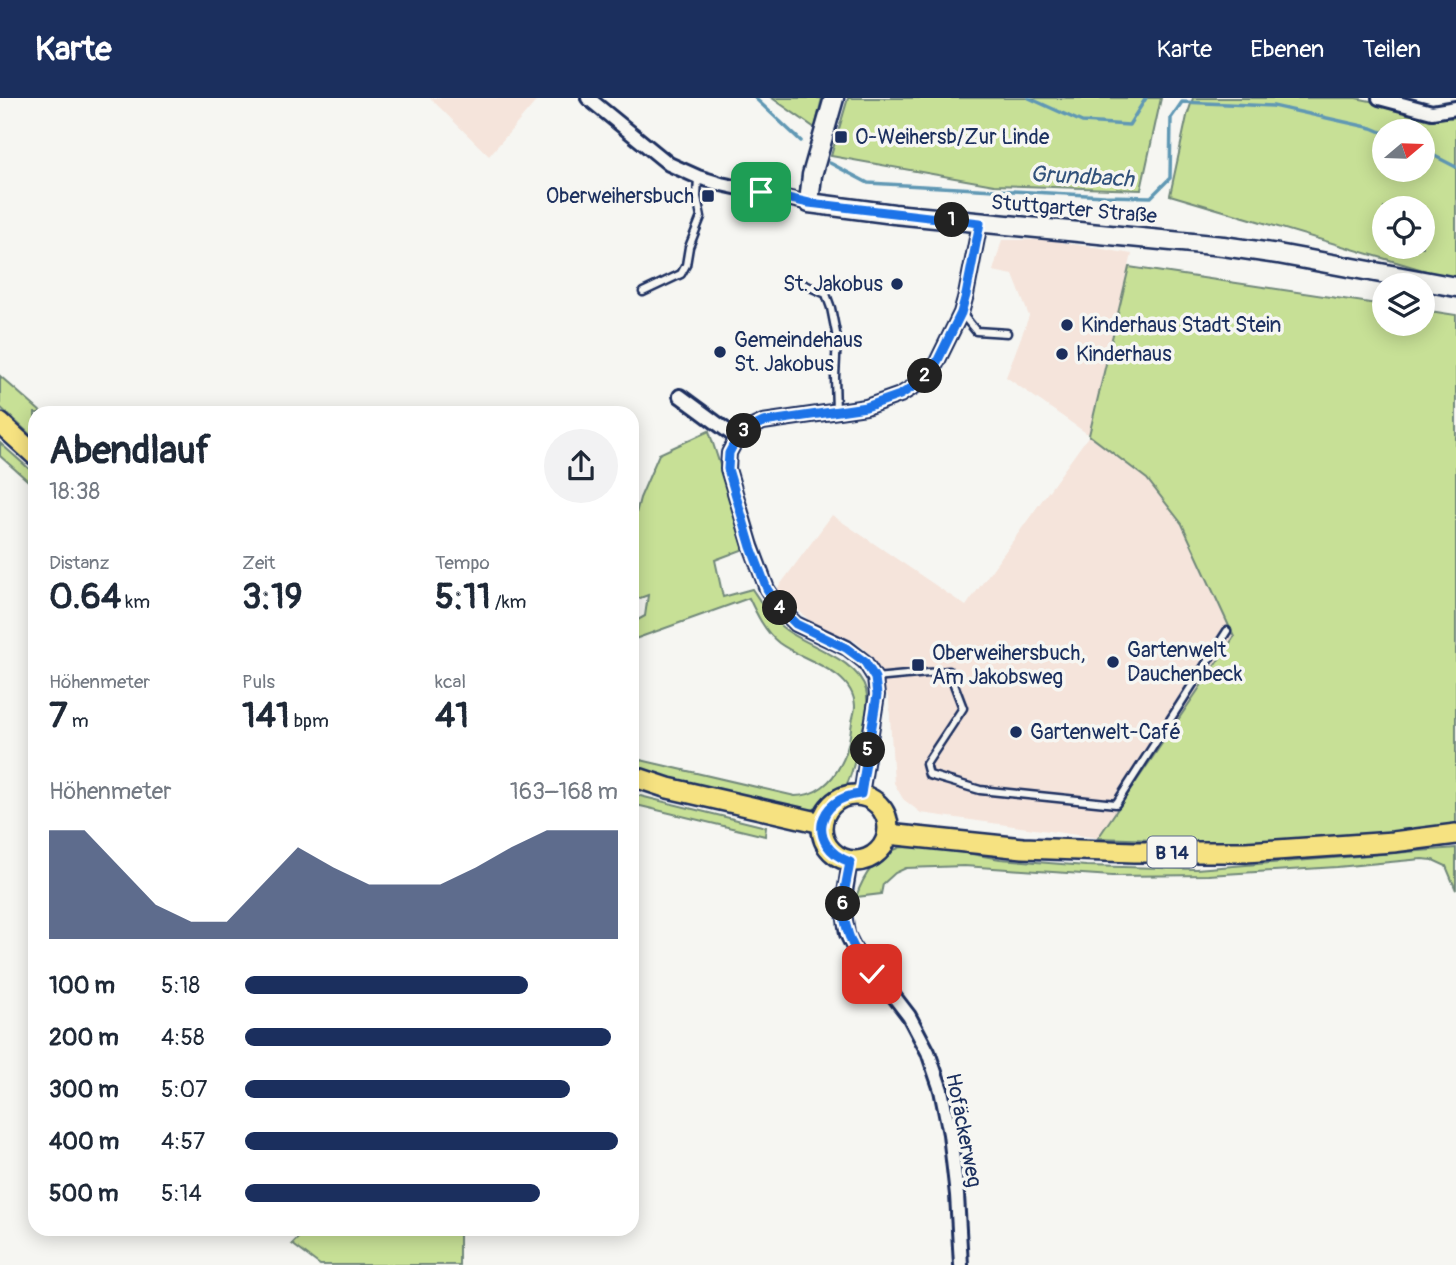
<!DOCTYPE html>
<html lang="de">
<meta charset="utf-8">
<style>
body{margin:0;font-family:Pangolin,sans-serif;background:#f2f2f3;color:#1f2937;height:100vh;display:flex;flex-direction:column;font-size:26px;white-space:nowrap}
*{box-sizing:border-box;margin:0}
p{font-size:23px;color:#747a83}
.icon{flex:none;width:38px;height:38px;fill:none;stroke:currentColor;stroke-width:2;stroke-linecap:round;stroke-linejoin:round}
.map{position:relative;flex:1;overflow:hidden}
.drawer{position:absolute;left:28px;top:308px;width:611px;height:830px;display:flex;flex-direction:column;background:#fff;border-radius:21px;box-shadow:0 4px 18px #0003}
.drawer>*{flex:none}
.needle{width:46px;rotate:71deg}
.fabs{position:absolute;left:1372px;top:21px;display:grid;gap:14px}
.fabs a{display:grid;place-items:center;width:63px;height:63px;border-radius:50%;background:#fff;box-shadow:0 4px 18px #0003;font-size:35px}
.pin{position:absolute;display:grid;place-items:center;width:60px;height:60px;color:#fff;margin:-30px;border-radius:14px;box-shadow:0 4px 10px #0006}
.km{position:absolute;width:35px;height:35px;margin:-18px;border-radius:50%;background:#222;color:#fff;font-size:19px;line-height:35px;text-align:center}
.round{display:grid;place-items:center;flex:none;width:74px;height:74px;border-radius:37px;background:#f2f2f3}
.head{display:flex;align-items:center;justify-content:space-between;height:119px;padding:0 21px}
h1{font-size:38px;font-weight:700;line-height:52px}
.metrics{display:grid;grid-template-columns:repeat(3,1fr);gap:10px;height:119px;padding:7px 21px}
.metrics div{display:grid;align-content:center}
.metrics b{font-size:35px;font-weight:700}
.metrics small{font-size:19px;font-weight:400}
.metrics p{font-size:19px}
.chart{height:196px;padding:14px 21px}
.chart p{display:flex;justify-content:space-between}
.chart svg{width:100%;height:126px;margin-top:7px;fill:#1b2f5e;opacity:.7}
ul{padding:0 21px;list-style:none;font-size:23px}
li{display:grid;grid-template-columns:112px 84px 1fr;align-items:center;height:52px}
li i{height:18px;border-radius:9px;background:#1b2f5e}
header{display:flex;align-items:center;gap:42px;box-sizing:border-box;height:98px;padding:0 35px;background:#1b2f5e;color:#fff}
header strong{font-size:33px}
nav{display:flex;gap:38px;margin-inline-start:auto;font-size:24px}
.map>svg:first-child{display:block}
.built{fill:#f5e4db}
.green{fill:#c7e096;stroke:#71887a;stroke-width:2;fill-rule:evenodd}
.lines{fill:none;stroke-linecap:round;stroke-linejoin:round}
.stream{stroke:#6198b4;stroke-width:3.5}
.lane-casing{stroke:#1b2f5e;stroke-width:11}
.street-casing{stroke:#1b2f5e;stroke-width:18}
.secondary-casing{stroke:#1b2f5e;stroke-width:23}
.primary-casing{stroke:#1b2f5e;stroke-width:24}
.lane{stroke:#f6f6f2;stroke-width:6}
.street{stroke:#f6f6f2;stroke-width:12}
.secondary{stroke:#f6f6f2;stroke-width:18}
.primary{stroke:#f6e281;stroke-width:19}
.route-casing{stroke:#fff;stroke-width:14}
.route{stroke:#1a73e8;stroke-width:9}
.poi-dot{fill:#1b2f5e;stroke:#f6f6f2;stroke-width:2.5}
.labels{text-anchor:middle;stroke-width:7;stroke-linejoin:round;paint-order:stroke}
.shield{fill:#f6f6f2;stroke:#5d6b8a;stroke-width:2}
.shield-label{font-size:19px;font-weight:bold;fill:#1b2f5e}
.poi-label{font-size:21px;fill:#1b2f5e;stroke:#f6f6f2;text-anchor:start}
.street-label{font-size:21px;fill:#1b2f5e;stroke:#f6f6f2}
.water-label{font-size:23px;font-style:italic;fill:#32527b;stroke:#f6f6f2}
</style>
<header>
<strong>Karte</strong>
<nav><a>Karte</a><a>Ebenen</a><a>Teilen</a></nav>
</header>
<div class="map">
<svg width="1456" height="1167" viewBox="0 0 1456 1167">
<rect width="100%" height="100%" fill="#f6f6f2"/>
<filter id="ink" filterUnits="userSpaceOnUse"><feTurbulence type="fractalNoise" baseFrequency=".0143" numOctaves="2"/><feDisplacementMap in="SourceGraphic" scale="14" xChannelSelector="R" yChannelSelector="G"/><feConvolveMatrix kernelMatrix="1 2 1 2 8 2 1 2 1" color-interpolation-filters="sRGB"/></filter>
<g filter="url(#ink)">
<!-- built -->
<g class="built">
<polygon points="430,0 539,0 489,58"/>
<polygon points="1002,142 1049,142 1132,156 1089,337 1147,381 1183,426 1234,539 1098,740 921,715 903,701 894,685 889,603 877,568 870,556 855,543 816,528 799,513 777,491 832,417 966,508 1089,337 1006,279 1029,218 1013,177 993,173"/>
</g>
<!-- green -->
<g class="green">
<polygon points="772,0 822,0 815,30"/>
<polygon points="848,0 1161,0 1141,92 994,87 831,58"/>
<path d="M1193,0H1356L1451,20L1456,19V180L1440,177L1170,97L1187,18ZM1384,33H1423V72H1384ZM1384,110H1423V149H1384Z"/>
<polygon points="1129,169 1384,207 1384,226 1423,226 1423,212 1456,217 1456,726 1343,740 1244,745 1098,740 1234,539 1182,426 1147,381 1089,337"/>
<polygon points="0,278 42,315 35,315 35,341 0,309"/>
<path d="M709,333L747,450L715,462L723,499L752,491C762,506 771,521 786,532C810,549 858,562 866,592C871,611 859,642 855,661C848,693 839,705 808,713L632,673V660L795,698C816,698 832,684 841,666C848,654 850,638 852,624C853,619 855,613 855,608C853,572 803,563 779,545C765,534 756,515 749,500L632,542V525L645,518L648,497L632,503V431L640,400L659,356Z"/>
<polygon points="0,345 35,376 35,389 0,358"/>
<polygon points="632,696 766,729 765,738 632,706"/>
<path d="M901,749L938,750L1000,761L1086,768L1196,771L1456,750V792L1446,768L1433,762L1422,761L1337,769L1208,777L1112,778L964,768L906,770L895,775L883,786L881,796L856,799C864,776 876,758 901,749Z"/>
<polygon points="308,1130 459,1131 459,1167 320,1167 292,1146"/>
</g>
<g class="lines">
<!-- stream -->
<g class="stream">
<polyline points="755,0 801,43"/>
<polyline points="1029,0 1082,24 1129,27 1146,0"/>
<polyline points="1423,52 1456,69"/>
<polyline points="830,65 868,85 1105,98 1151,99 1170,80 1171,20 1182,4 1273,8 1372,30 1384,35"/>
</g>
<defs>
<g id="lane">
<polyline points="786,182 803,186 826,196 831,210 837,240 835,279 836,314"/>
<polyline points="643,194 681,176 686,167 689,149 701,119 697,99 698,79"/>
<polyline points="962,216 976,233 1007,235"/>
<polyline points="875,580 949,573 963,610 926,666 929,677 980,692 1116,706 1227,533"/>
</g>
<g id="street">
<polyline points="588,0 669,66 698,79 721,86 809,105"/>
<polyline points="1379,0 1432,14 1456,10"/>
<polyline points="680,298 737,340"/>
<polyline points="861,697 877,597 875,580 865,564 847,550 796,526 779,509 767,491 751,448 728,371 729,355 737,340 744,333 763,324 866,309 900,297 920,285 936,266 961,215 966,197 980,125"/>
<polyline points="850,763 843,807 847,836 861,864 871,876 886,888 909,918 928,954 941,992 950,1036 957,1097 961,1167"/>
</g>
<polyline id="secondary" points="834,0 812,77 809,105 894,116 1223,148 1278,156 1456,189"/>
<g id="primary">
<polyline points="0,325 35,357"/>
<polyline points="632,678 668,690 822,725"/>
<circle cx="855" cy="730" r="33"/>
<polyline points="888,736 1023,750 1134,754 1246,754 1393,744 1456,736"/>
</g>
</defs>
<!-- lane casing -->
<use href="#lane" class="lane-casing"/>
<!-- street casing -->
<use href="#street" class="street-casing"/>
<!-- secondary casing -->
<use href="#secondary" class="secondary-casing"/>
<!-- primary casing -->
<use href="#primary" class="primary-casing"/>
<!-- lane -->
<use href="#lane" class="lane"/>
<!-- street -->
<use href="#street" class="street"/>
<!-- secondary -->
<use href="#secondary" class="secondary"/>
<!-- primary -->
<use href="#primary" class="primary"/>
</g>
</g>
<g class="lines" filter="url(#ink)">
<defs>
<path id="route" d="M761,94L809,105L980,125L966,197L961,215L936,266L919,285L900,297L866,309L763,324L744,333L737,340L729,355L728,371L751,449L767,491L779,509L796,526L846,550L865,564L875,580L877,597L861,696C816,699 806,748 850,764C848,778 843,794 843,809C845,834 855,857 872,876"/>
</defs>
<!-- route casing -->
<use href="#route" class="route-casing"/>
<!-- route -->
<use href="#route" class="route"/>
</g>
<!-- markers -->
<g class="poi-dot">
<rect x="834" y="32" width="14" height="14" rx="3.5"/>
<rect x="701" y="91" width="14" height="14" rx="3.5"/>
<circle cx="897" cy="186" r="7"/>
<circle cx="1067" cy="227" r="7"/>
<circle cx="720" cy="254" r="7"/>
<circle cx="1062" cy="256" r="7"/>
<circle cx="1113" cy="564" r="7"/>
<rect x="911" y="560" width="14" height="14" rx="3.5"/>
<circle cx="1016" cy="634" r="7"/>
</g>
<g class="labels">
<!-- shield labels -->
<rect class="shield" x="1147.5" y="738.5" width="49" height="31" rx="5"/>
<g class="shield-label">
<text x="1172" y="761">B 14</text>
</g>
<!-- poi labels -->
<g class="poi-label">
<text x="855" y="46">O-Weihersb/Zur Linde</text>
<text x="694" y="105" text-anchor="end">Oberweihersbuch</text>
<text x="883" y="193" text-anchor="end">St. Jakobus</text>
<text x="1081" y="234">Kinderhaus Stadt Stein</text>
<text x="734" y="249">Gemeindehaus<tspan x="734" dy="24">St. Jakobus</tspan></text>
<text x="1076" y="263">Kinderhaus</text>
<text x="1127" y="559">Gartenwelt<tspan x="1127" dy="24">Dauchenbeck</tspan></text>
<text x="932" y="562">Oberweihersbuch,<tspan x="932" dy="24">Am Jakobsweg</tspan></text>
<text x="1030" y="641">Gartenwelt-Café</text>
</g>
<!-- street labels -->
<g class="street-label">
<text transform="translate(1074 111) rotate(5)" y="7">Stuttgarter Straße</text>
<text transform="translate(964 1032) rotate(79)" y="7">Hofäckerweg</text>
</g>
<!-- water labels -->
<g class="water-label">
<text transform="translate(1082 78) rotate(3)" y="8">Grundbach</text>
</g>
</g>
</svg>
<div class="fabs">
<a><svg class="needle" viewBox="-14 -14 28 28"><path d="M0-13l5 13h-10z" fill="#e53935"/><path d="M0 13l5-13h-10z" fill="#747a83"/></svg></a>
<a><svg class="icon" aria-label="locate" viewBox="0 0 24 24"><circle cx="12" cy="12" r="6"/><path d="M12 2v4M12 18v4M2 12h4M18 12h4"/></svg></a>
<a><svg class="icon" aria-label="layers" viewBox="0 0 24 24"><path d="M12 4l9 5-9 5-9-5zM3 14l9 5 9-5"/></svg></a>
</div>
<div class="pin" style="left:761px;top:94px;background:#1e9e55"><svg class="icon" aria-label="arrive" viewBox="0 0 24 24"><path d="M6 21V4h12l-3 4 3 4H6"/></svg></div>
<div class="pin" style="left:872px;top:876px;background:#d93025"><svg class="icon" aria-label="check" viewBox="0 0 24 24"><path d="M5 12l5 5 9-10"/></svg></div>
<b class="km" style="left:952px;top:122px">1</b>
<b class="km" style="left:925px;top:278px">2</b>
<b class="km" style="left:744px;top:333px">3</b>
<b class="km" style="left:780px;top:510px">4</b>
<b class="km" style="left:868px;top:652px">5</b>
<b class="km" style="left:843px;top:806px">6</b>
<section class="drawer">
<div class="head"><div><h1>Abendlauf</h1><p>18:38</p></div><a class="round"><svg class="icon" aria-label="share" viewBox="0 0 24 24"><path d="M12 15V3M7 8l5-5 5 5M5 13v7h14v-7"/></svg></a></div>
<div class="metrics">
<div><p>Distanz</p><b>0.64<small> km</small></b></div>
<div><p>Zeit</p><b>3:19</b></div>
<div><p>Tempo</p><b>5:11<small> /km</small></b></div>
</div>
<div class="metrics">
<div><p>Höhenmeter</p><b>7<small> m</small></b></div>
<div><p>Puls</p><b>141<small> bpm</small></b></div>
<div><p>kcal</p><b>41</b></div>
</div>
<div class="chart"><p><span>Höhenmeter</span>163–168 m</p>
<svg viewBox="0 0 160 44" preserveAspectRatio="none"><path d="M0 44V6L10 6L20 19L30 32L40 38L50 38L60 25L70 12L80 19L90 25L100 25L110 25L120 19L130 12L140 6L150 6L160 6V44z"/></svg>
</div>
<ul>
<li><b>100 m</b>5:18<i style="width:76%"></i></li>
<li><b>200 m</b>4:58<i style="width:98%"></i></li>
<li><b>300 m</b>5:07<i style="width:87%"></i></li>
<li><b>400 m</b>4:57<i style="width:100%"></i></li>
<li><b>500 m</b>5:14<i style="width:79%"></i></li>
</ul>
</section>
</div>
